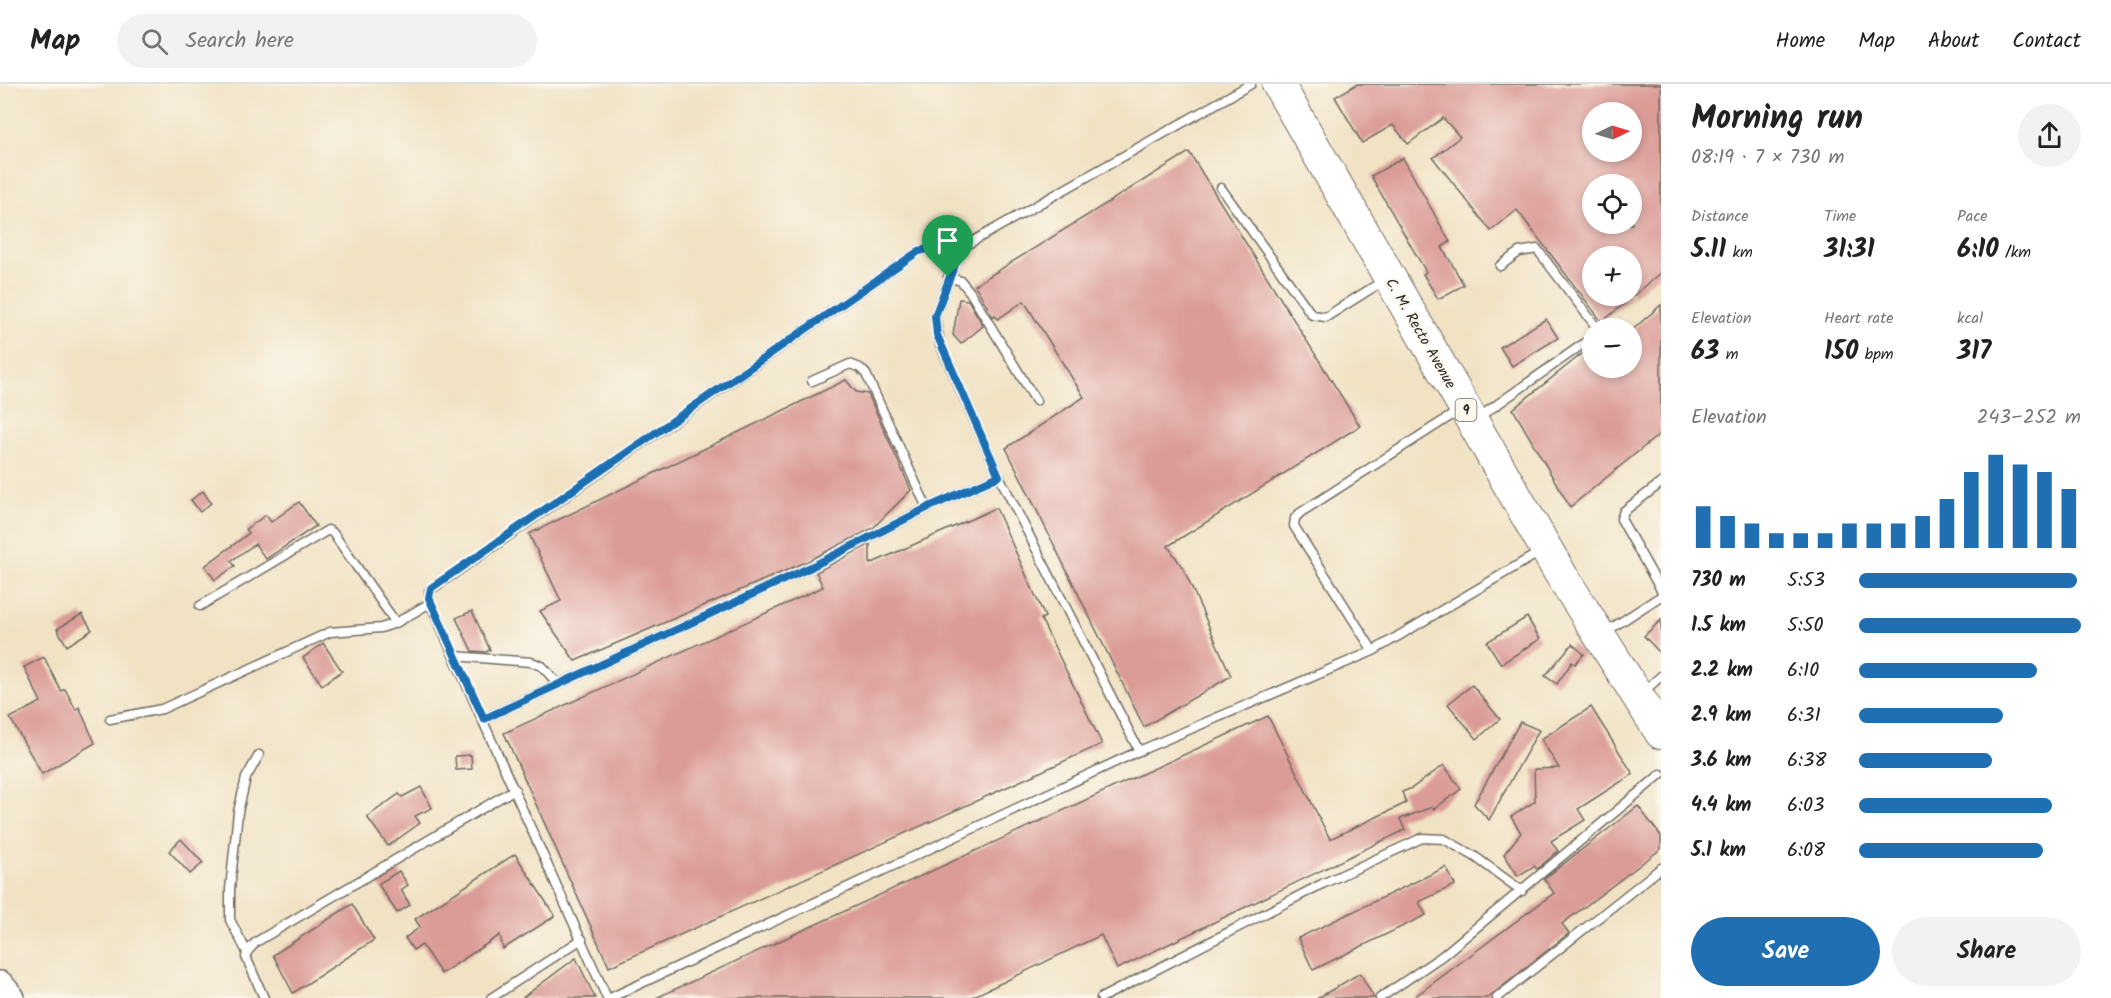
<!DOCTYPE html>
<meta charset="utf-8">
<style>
body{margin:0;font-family:Kalam,sans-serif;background:#f2f2f2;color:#222;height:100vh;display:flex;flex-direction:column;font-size:22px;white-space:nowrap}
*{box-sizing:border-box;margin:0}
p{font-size:20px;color:#767676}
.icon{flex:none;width:33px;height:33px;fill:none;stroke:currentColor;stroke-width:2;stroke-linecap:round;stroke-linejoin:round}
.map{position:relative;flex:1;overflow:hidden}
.side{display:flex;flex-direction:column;background:#fff;width:450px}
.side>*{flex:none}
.needle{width:39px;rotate:85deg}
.fabs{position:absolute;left:1582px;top:18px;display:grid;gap:12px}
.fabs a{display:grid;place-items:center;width:60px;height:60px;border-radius:50%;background:#fff;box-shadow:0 3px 9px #0003;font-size:30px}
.pin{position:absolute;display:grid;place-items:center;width:51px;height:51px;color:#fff;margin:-62px -26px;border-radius:50% 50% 50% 0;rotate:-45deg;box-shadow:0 0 6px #0007}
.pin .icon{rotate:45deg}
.round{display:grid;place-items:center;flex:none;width:63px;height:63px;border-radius:32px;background:#f2f2f2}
.headline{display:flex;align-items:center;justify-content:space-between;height:102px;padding:0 30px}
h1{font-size:33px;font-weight:700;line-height:45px}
.metrics{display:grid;grid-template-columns:repeat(3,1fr);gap:9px;height:102px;padding:6px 30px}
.metrics div{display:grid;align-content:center}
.metrics b{font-size:26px;font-weight:700}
.metrics small{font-size:16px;font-weight:400}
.metrics p{font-size:16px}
.chart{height:168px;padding:12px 30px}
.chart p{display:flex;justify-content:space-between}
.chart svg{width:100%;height:108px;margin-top:6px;stroke:#1f6fb2;stroke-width:6}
.button{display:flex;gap:12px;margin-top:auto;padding:12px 30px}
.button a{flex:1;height:69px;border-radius:36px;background:#1f6fb2;color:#fff;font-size:24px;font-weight:700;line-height:69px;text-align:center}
.button a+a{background:#f2f2f2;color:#222}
ul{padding:0 30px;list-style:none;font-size:20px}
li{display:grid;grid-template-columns:96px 72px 1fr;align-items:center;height:45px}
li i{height:15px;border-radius:8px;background:#1f6fb2}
header{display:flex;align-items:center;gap:36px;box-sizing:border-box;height:84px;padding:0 30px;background:#fff;border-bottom:2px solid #e0e0e0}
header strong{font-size:28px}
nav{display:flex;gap:33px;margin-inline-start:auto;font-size:21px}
.search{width:420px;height:54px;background:#f2f2f2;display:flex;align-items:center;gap:15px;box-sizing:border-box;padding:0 21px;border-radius:33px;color:#767676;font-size:22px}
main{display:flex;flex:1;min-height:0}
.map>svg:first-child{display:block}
.building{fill:#db9b97;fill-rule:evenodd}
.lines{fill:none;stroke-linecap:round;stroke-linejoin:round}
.lane-casing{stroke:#706b61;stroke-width:11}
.primary-casing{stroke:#706b61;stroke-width:30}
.highway-casing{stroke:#706b61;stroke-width:34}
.lane{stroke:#fff;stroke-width:8}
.primary{stroke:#fff;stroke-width:27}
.highway{stroke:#fff;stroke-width:32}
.route-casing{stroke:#fff;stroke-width:12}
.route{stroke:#1f6fb2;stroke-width:8}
.labels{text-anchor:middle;stroke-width:4.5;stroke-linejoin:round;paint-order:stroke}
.shield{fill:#fbf7ec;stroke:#696865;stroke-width:1.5}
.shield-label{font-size:14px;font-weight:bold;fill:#2b2b2b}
.street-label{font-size:15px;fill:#2b2b2b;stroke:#fbf7ec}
</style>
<header>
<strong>Map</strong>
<div class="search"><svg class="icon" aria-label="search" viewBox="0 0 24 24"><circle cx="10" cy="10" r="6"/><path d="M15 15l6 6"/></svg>Search here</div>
<nav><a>Home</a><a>Map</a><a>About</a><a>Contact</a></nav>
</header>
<main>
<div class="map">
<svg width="1661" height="914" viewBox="0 0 1661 914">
<rect width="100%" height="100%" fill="#fbf7ec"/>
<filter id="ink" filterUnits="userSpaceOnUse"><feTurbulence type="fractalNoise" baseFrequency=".0167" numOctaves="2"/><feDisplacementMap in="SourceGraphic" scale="12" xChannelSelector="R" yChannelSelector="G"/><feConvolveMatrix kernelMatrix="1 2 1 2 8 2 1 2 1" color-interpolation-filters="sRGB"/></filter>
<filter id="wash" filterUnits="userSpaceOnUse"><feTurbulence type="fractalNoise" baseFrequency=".008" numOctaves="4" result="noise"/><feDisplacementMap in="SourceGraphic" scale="24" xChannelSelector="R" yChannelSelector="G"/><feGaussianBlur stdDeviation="1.35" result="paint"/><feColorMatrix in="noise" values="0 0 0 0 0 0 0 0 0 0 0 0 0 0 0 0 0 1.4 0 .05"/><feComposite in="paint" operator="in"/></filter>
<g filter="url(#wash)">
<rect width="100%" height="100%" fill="#f1e2c4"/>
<g id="blocks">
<!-- building -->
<g class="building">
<path d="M1357,0H1661V189L1602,238L1517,126L1491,147L1433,74L1460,53L1443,34L1408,60L1393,41L1362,59L1335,13ZM1593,28H1632V68H1593ZM1593,100H1632V140H1593ZM1593,172H1632V212H1593Z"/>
<polygon points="1189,68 1360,342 1168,462 1183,484 1231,592 1144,643 1006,364 1084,313 1024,217 998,235 995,231 993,233 975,201"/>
<polygon points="1403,74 1450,158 1442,163 1464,201 1438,215 1423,190 1426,188 1371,92"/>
<polygon points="959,215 968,216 983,242 961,260 953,251"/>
<polygon points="1661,221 1661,349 1570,423 1513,325 1593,261 1593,284 1632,284 1632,246"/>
<polygon points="1546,235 1558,254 1512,282 1500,263"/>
<polygon points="846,296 856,308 868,310 911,406 873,444 808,477 575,577 540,527 561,517 529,450"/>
<polygon points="203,407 211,419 200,428 191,416"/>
<polygon points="299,418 316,442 266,475 255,460 231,477 235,482 215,496 205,482 249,449 246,445 266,431 271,438"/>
<polygon points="996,424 1045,533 1041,535 1102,660 609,883 504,649 823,503 816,488 870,460 870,480"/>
<polygon points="472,527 490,566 486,568 472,567 456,534"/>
<polygon points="82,530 92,546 67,562 57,545"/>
<polygon points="1527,533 1540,555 1501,580 1487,558"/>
<polygon points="1661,536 1661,570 1644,552"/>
<polygon points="323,559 342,587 322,601 303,574"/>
<polygon points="1572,560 1584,570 1575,580 1572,578 1557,600 1545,592"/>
<polygon points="44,573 61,607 65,605 76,626 79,623 95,659 42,690 10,634 41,618 24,583"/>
<polygon points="1472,601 1500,635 1477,655 1448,620"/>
<polygon points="1591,623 1633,690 1578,725 1585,736 1551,757 1558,767 1537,785 1534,782 1518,792 1504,770 1521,749 1511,733 1535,717 1534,685 1559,684 1541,655"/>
<polygon points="1268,632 1330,755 1406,719 1402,708 1412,704 1444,681 1461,705 1434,725 1432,723 1400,735 1405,746 1117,885 1101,851 970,914 656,914"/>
<polygon points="1520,638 1539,646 1489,736 1474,720"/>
<polygon points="471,671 472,685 456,686 455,672"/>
<polygon points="421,703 432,724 415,732 420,739 388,762 367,733 399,710 402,713"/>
<polygon points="1638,722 1661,752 1661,765 1562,840 1569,849 1488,914 1413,914 1554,809 1544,795"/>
<polygon points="181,755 203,779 190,790 169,767"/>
<polygon points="515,770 555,832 503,865 500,851 441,890 422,861 413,866 405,854 420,843 415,835"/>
<polygon points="1446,783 1455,801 1419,818 1426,831 1313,886 1298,854"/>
<polygon points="399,787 408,801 401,806 410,821 397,829 378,800"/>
<polygon points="352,820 374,856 293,909 273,871"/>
<polygon points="576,874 595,914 522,914"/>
<polygon points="1360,889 1374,914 1318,914"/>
</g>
</g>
</g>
<g filter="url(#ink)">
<use href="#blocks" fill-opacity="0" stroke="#706b61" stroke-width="1.5"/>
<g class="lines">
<defs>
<g id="lane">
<polyline points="1221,104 1312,231 1326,233 1383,197"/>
<polyline points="1500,182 1519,168 1537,165 1597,244"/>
<polyline points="948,193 961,197 970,208 1036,317"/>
<polyline points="812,297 850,280 860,284 866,290 927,424"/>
<polyline points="1460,326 1300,429 1295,434 1294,442 1373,567 1540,468"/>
<polyline points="1478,334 1593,253"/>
<polyline points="1661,399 1624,427 1621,435 1661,506"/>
<polyline points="200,522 328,446 333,449 396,539"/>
<polyline points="1604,549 1661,512"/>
<polyline points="455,572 531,578 542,582 558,600"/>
<polyline points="1642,609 1661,592"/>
<polyline points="110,635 162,625 330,548 381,544 396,539 430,519"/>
<polyline points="484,635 811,483 927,424 999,392"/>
<polyline points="1139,667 1373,567"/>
<polyline points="247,868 230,836 230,805 238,728 246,694 259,671"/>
<polyline points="264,914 246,873 247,868 256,858 515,705"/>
<polyline points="491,914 582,855"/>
<polyline points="607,914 430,519 429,507 919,167 936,163 961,164"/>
<polyline points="610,914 1139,667 999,392 940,260 935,232 961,164 1251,0"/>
<polyline points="1101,914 1322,800 1422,754 1444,755 1474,772 1522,807"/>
<polyline points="1380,914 1442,872 1661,690"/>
<polyline points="1497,914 1661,784"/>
</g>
<polyline id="primary" points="0,901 11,914"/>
<polyline id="highway" points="1278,0 1560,489 1661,649"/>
</defs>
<!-- lane casing -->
<use href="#lane" class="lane-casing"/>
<!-- primary casing -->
<use href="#primary" class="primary-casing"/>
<!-- highway casing -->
<use href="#highway" class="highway-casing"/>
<!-- lane -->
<use href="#lane" class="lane"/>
<!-- primary -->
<use href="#primary" class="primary"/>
<!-- highway -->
<use href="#highway" class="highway"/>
</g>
</g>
<g class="lines" filter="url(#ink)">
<defs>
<polygon id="route" points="936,163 961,164 935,232 937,251 999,392 927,424 811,483 484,635 429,514 431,504 919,167"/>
</defs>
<!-- route casing -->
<use href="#route" class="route-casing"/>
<!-- route -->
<use href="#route" class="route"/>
</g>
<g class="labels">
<!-- shield labels -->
<rect class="shield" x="1455.5" y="315" width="21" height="22" rx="4.5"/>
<g class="shield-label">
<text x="1466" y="331">9</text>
</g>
<!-- street labels -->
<g class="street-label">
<text transform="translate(1421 249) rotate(60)" y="5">C. M. Recto Avenue</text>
</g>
</g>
</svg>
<div class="fabs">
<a><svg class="needle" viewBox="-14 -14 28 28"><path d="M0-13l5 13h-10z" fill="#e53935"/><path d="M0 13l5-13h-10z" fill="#767676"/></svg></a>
<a><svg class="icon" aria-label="locate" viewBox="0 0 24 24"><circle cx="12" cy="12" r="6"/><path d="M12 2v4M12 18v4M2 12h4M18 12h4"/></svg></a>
<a>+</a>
<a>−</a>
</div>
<div class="pin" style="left:948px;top:193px;background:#1e9e55"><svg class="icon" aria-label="arrive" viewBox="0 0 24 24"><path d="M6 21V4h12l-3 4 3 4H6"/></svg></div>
</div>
<section class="side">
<div class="headline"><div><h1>Morning run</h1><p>08:19 · 7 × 730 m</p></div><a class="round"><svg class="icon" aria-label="share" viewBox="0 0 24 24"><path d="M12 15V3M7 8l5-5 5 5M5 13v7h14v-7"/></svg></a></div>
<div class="metrics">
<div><p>Distance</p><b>5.11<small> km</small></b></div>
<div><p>Time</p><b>31:31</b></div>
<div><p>Pace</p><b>6:10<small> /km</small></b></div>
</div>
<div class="metrics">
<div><p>Elevation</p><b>63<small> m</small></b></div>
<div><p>Heart rate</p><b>150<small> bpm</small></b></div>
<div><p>kcal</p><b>317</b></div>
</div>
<div class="chart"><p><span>Elevation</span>243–252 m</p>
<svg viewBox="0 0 160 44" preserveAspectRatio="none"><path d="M5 44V27M15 44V31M25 44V34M35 44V38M45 44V38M55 44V38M65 44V34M75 44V34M85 44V34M95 44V31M105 44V24M115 44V13M125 44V6M135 44V10M145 44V13M155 44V20"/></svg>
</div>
<ul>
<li><b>730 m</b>5:53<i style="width:98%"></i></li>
<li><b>1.5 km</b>5:50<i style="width:100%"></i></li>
<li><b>2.2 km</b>6:10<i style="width:80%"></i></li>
<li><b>2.9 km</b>6:31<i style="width:65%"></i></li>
<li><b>3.6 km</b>6:38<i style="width:60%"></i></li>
<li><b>4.4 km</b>6:03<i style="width:87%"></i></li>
<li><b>5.1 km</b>6:08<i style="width:83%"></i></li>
</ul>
<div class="button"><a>Save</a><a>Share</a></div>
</section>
</main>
